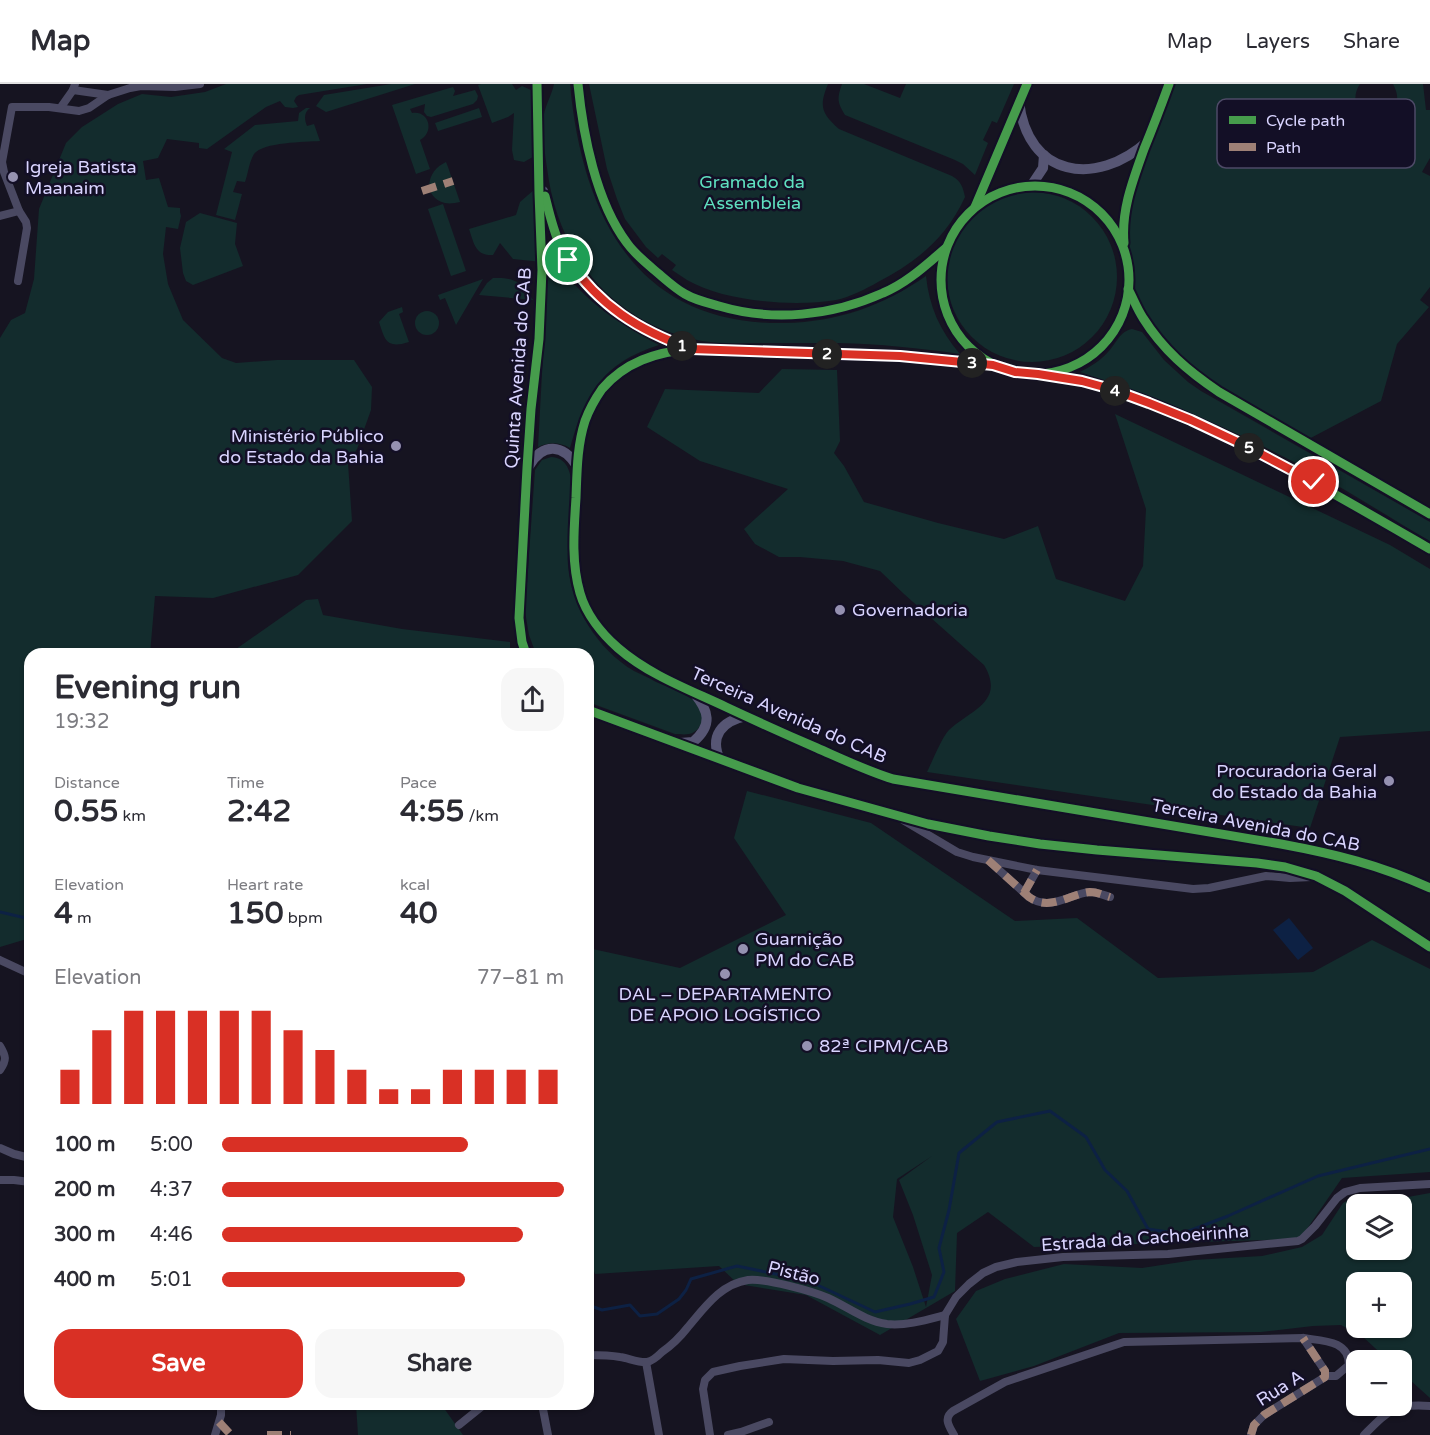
<!DOCTYPE html>
<meta charset="utf-8">
<style>
body{margin:0;font-family:"Varela Round",sans-serif;background:#f7f7f7;color:#2b2b33;height:100vh;display:flex;flex-direction:column;font-size:22px;white-space:nowrap}
*{box-sizing:border-box;margin:0}
p{font-size:20px;color:#7c7c81}
.icon{flex:none;width:33px;height:33px;fill:none;stroke:currentColor;stroke-width:2;stroke-linecap:round;stroke-linejoin:round}
.map{position:relative;flex:1;overflow:hidden}
.drawer{position:absolute;left:24px;top:564px;width:570px;height:762px;display:flex;flex-direction:column;background:#fff;border-radius:18px;box-shadow:0 2px 4px #0004}
.drawer>*{flex:none}
.tools{position:absolute;left:1346px;top:1110px;display:grid;gap:12px}
.tools a{display:grid;place-items:center;width:66px;height:66px;border-radius:12px;background:#fff;box-shadow:0 2px 4px #0004;font-size:30px}
.pin{position:absolute;display:grid;place-items:center;width:51px;height:51px;color:#fff;margin:-26px;border:3px solid #fff;border-radius:50%;box-shadow:0 2px 6px #0007}
.km{position:absolute;width:30px;height:30px;margin:-15px;border-radius:50%;background:#222;color:#fff;font-size:16px;line-height:30px;text-align:center}
.round{display:grid;place-items:center;flex:none;width:63px;height:63px;border-radius:18px;background:#f7f7f7}
.overview{display:flex;align-items:center;justify-content:space-between;height:102px;padding:0 30px}
h1{font-size:33px;font-weight:800;line-height:45px}
.figures{display:grid;grid-template-columns:repeat(3,1fr);gap:9px;height:102px;padding:6px 30px}
.figures div{display:grid;align-content:center}
.figures b{font-size:30px;font-weight:800}
.figures small{font-size:16px;font-weight:400}
.figures p{font-size:16px}
.chart{height:168px;padding:12px 30px}
.chart p{display:flex;justify-content:space-between}
.chart svg{width:100%;height:108px;margin-top:6px;stroke:#d93025;stroke-width:6}
.primary-button{display:flex;gap:12px;margin-top:auto;padding:12px 30px}
.primary-button a{flex:1;height:69px;border-radius:18px;background:#d93025;color:#fff;font-size:24px;font-weight:800;line-height:69px;text-align:center}
.primary-button a+a{background:#f7f7f7;color:#2b2b33}
ul{padding:0 30px;list-style:none;font-size:20px}
li{display:grid;grid-template-columns:96px 72px 1fr;align-items:center;height:45px}
li i{height:15px;border-radius:8px;background:#d93025}
header{display:flex;align-items:center;gap:36px;box-sizing:border-box;height:84px;padding:0 30px;background:#fff;border-bottom:2px solid #e1e1e2}
header strong{font-size:28px}
nav{display:flex;gap:33px;margin-inline-start:auto;font-size:21px}
.map>svg:first-child{display:block}
.green{fill:#132c2d;fill-rule:evenodd}
.water{fill:#0d2144}
.lines{fill:none;stroke-linecap:round;stroke-linejoin:round}
.stream{stroke:#0d2144;stroke-width:3}
.street{stroke:#4a4962;stroke-width:8}
.secondary{stroke:#575674;stroke-width:10}
.quiet{stroke:#9e8076;stroke-width:8;stroke-dasharray:15 8;stroke-linecap:butt}
.cycleway-casing{stroke:#130f26;stroke-width:13}
.cycleway{stroke:#469c4c;stroke-width:9}
.route-casing{stroke:#fff;stroke-width:12}
.route{stroke:#d93025;stroke-width:8}
.poi-dot{fill:#9591b1;stroke:#130f26;stroke-width:2}
.labels{text-anchor:middle;stroke-width:5;stroke-linejoin:round;paint-order:stroke}
.poi-label{font-size:18px;fill:#d9d4ff;stroke:#130f26;text-anchor:start}
.park-label{font-size:18px;fill:#5fe0c0;stroke:#130f26}
.street-label{font-size:18px;fill:#d9d4ff;stroke:#130f26}
.key{fill:#130f26;stroke:#4e4a67;stroke-width:1.5}
.key-label{font-size:16px;fill:#d9d4ff}
</style>
<header>
<strong>Map</strong>
<nav><a>Map</a><a>Layers</a><a>Share</a></nav>
</header>
<div class="map">
<svg width="1430" height="1351" viewBox="0 0 1430 1351">
<rect width="100%" height="100%" fill="#161421"/>
<!-- green -->
<g class="green">
<polygon points="226,0 367,0 299,11 296,13 294,17 298,23 293,24 285,23 280,17 266,23 207,65 199,64 199,59 167,55 158,74 143,77 146,96 159,94 168,123 180,124 180,128 181,132 178,145 166,143 163,170 168,200 183,236 222,274 236,279 277,276 354,276 372,303 371,326 357,365 348,379 352,437 298,491 213,514 155,512 150,570 30,570 30,854 0,863 0,254 11,236 25,229 34,195 39,125 66,59 82,43 118,20 142,10 171,13 205,8"/>
<polygon points="391,0 415,0 326,28 316,22 324,11"/>
<polygon points="481,0 512,0 516,6 522,2 531,6 537,14 538,70 524,78 514,76 512,66 514,29 508,33 492,39 478,1"/>
<path d="M554,0H570C582,131 636,242 785,239C837,238 883,222 926,192C929,222 940,247 960,270C920,264 879,260 838,259C811,259 784,259 757,259C738,259 720,260 702,257C613,240 558,172 547,84C545,70 541,44 544,30C546,20 552,10 554,0Z"/>
<path d="M589,0H828C819,22 821,29 839,45L952,92C961,97 963,103 965,113C946,154 918,177 878,198C866,205 850,213 836,216C794,223 725,218 687,196C682,193 677,189 672,186L676,181L662,170L658,174L646,163L625,135L617,115L607,85Z"/>
<path d="M842,0H864L900,14L906,0H1014L997,39L992,37L983,56L988,59L975,91L963,80L955,76L845,31C837,18 837,14 842,0Z"/>
<path d="M1169,0H1360C1342,27 1382,49 1395,22C1399,14 1397,8 1393,0H1423L1426,26H1430V74L1422,88L1430,92V203L1420,216L1429,223L1397,260L1381,317L1305,357L1219,308L1169,269L1128,205V185L1124,165L1123,145Z"/>
<path d="M453,3L455,7L453,12L475,6L478,12L477,16L473,20L431,33L427,32L424,28L425,20L410,25L412,29C429,26 435,48 420,56L430,85L416,90L392,21Z"/>
<path d="M306,24H310C304,28 304,35 307,42L314,40L320,57C305,58 263,58 254,70C249,78 248,90 245,98L237,97L233,108L242,110L235,136L216,131L232,68L224,65L255,41L298,37L299,29Z"/>
<polygon points="479,24 482,33 438,47 435,39"/>
<path d="M446,78L448,83L460,118C455,119 450,120 445,119C422,113 426,87 446,78Z"/>
<path d="M535,105L542,178L513,175L500,159L493,171C475,172 474,159 469,145L516,131L520,118Z"/>
<circle cx="1032" cy="193" r="85"/>
<polygon points="443,120 466,187 451,192 428,125"/>
<polygon points="200,129 237,139 235,160 243,182 193,201 186,197 183,189 180,164 186,138"/>
<path d="M549,161C569,208 616,239 659,261C602,279 585,310 570,364C559,358 549,358 538,363Z"/>
<path d="M493,194C514,193 522,198 533,216L479,211L487,199Z"/>
<polygon points="483,195 456,241 445,214 440,216 438,211"/>
<path d="M402,223L403,228L399,230L409,258C387,265 385,257 379,238L388,228Z"/>
<circle cx="427" cy="239" r="12"/>
<path d="M1132,245L1142,248L1164,276L1188,298L1201,307L1430,438V457C1390,434 1352,409 1311,387C1237,347 1160,314 1080,288C1090,283 1100,277 1108,268C1116,260 1120,247 1132,245Z"/>
<path d="M782,285L837,286L840,357L834,369L844,382L864,418L938,439L1004,455L1038,442L1056,495L1125,517L1143,482L1146,425L1115,330L1390,461L1430,485V647L1340,653L1310,744L927,688C932,678 942,653 949,646C970,626 1006,618 984,581L904,510L880,487L843,477L800,473H779L755,460L744,445L788,405L700,377L647,343L665,305L759,309Z"/>
<path d="M551,373C566,374 569,384 572,398C571,416 570,434 569,453C569,462 567,471 568,481C571,523 597,565 634,587C640,590 648,593 654,597C667,603 695,612 701,625C706,635 699,648 689,650C684,651 679,650 675,650L588,618V570H536L529,551L525,527L535,386L542,376Z"/>
<polygon points="318,515 323,531 402,545 510,558 510,570 229,570 306,516"/>
<path d="M747,707L871,739L1015,837L1077,834L1158,894L1313,888L1372,856L1430,885V1088L1342,1094L1300,1155L1034,1163L988,1128L957,1149L955,1207L880,1251L806,1211L738,1200L719,1182L595,1190L588,1171V864L680,884L786,831L734,754ZM932,1072L899,1096L913,1131L932,1191L926,1223L913,1183L893,1133L897,1095Z"/>
<path d="M1430,1109V1314L1401,1288V1276H1388L1362,1252L1341,1241L1313,1242L1261,1248L1119,1249L1034,1282L980,1297L956,1235L976,1207L1005,1195L1064,1180L1142,1184L1194,1176L1262,1172L1302,1163L1322,1151L1343,1119L1357,1111L1386,1117ZM1401,1120V1166H1356V1120ZM1356,1198H1401V1244H1356Z"/>
<polygon points="356,1320 441,1320 463,1351 358,1351"/>
</g>
<!-- water -->
<polygon class="water" points="1289,834 1313,864 1298,876 1273,846"/>
<g class="lines">
<!-- stream -->
<g class="stream">
<polyline points="0,828 30,835"/>
<polyline points="588,1209 591,1222 602,1226 630,1221 640,1232 657,1230 679,1215 686,1206 691,1195 737,1182 809,1197 875,1228 910,1220 934,1213 944,1188 939,1164 949,1126 959,1069 997,1038 1050,1027 1086,1053 1105,1086 1127,1107 1148,1145 1181,1150 1228,1132 1318,1092 1430,1065"/>
</g>
<!-- street -->
<g class="street">
<polyline points="73,6 108,11"/>
<polyline points="61,23 73,6 75,0"/>
<polyline points="0,132 19,127"/>
<polyline points="18,197 27,144 26,138 19,127 4,88 2,78 12,23 49,23 79,27 89,24 108,11 130,4 141,2 175,3 200,0"/>
<polyline points="903,736 957,768 973,773 1037,786 1193,805 1209,804 1266,792 1290,794 1312,793"/>
<path d="M989,777L1029,813C1050,828 1069,810 1090,808C1097,808 1103,811 1110,813"/>
<polyline points="1024,809 1037,786"/>
<polyline points="0,876 30,890"/>
<path d="M0,962C6,972 7,976 0,986"/>
<polyline points="0,1064 14,1070 30,1074"/>
<polyline points="0,1096 14,1096 30,1098"/>
<path d="M588,1271C599,1271 609,1271 620,1273C628,1274 639,1279 647,1278C653,1277 658,1272 662,1268C672,1261 681,1252 688,1243C705,1223 721,1200 748,1196C765,1194 812,1207 828,1214C848,1223 865,1237 887,1240C906,1242 926,1236 945,1231"/>
<polyline points="646,1278 659,1351"/>
<polyline points="542,1320 548,1351"/>
<polyline points="459,1341 485,1320"/>
<polyline points="215,1351 221,1331 221,1320"/>
<polyline points="710,1351 703,1305 705,1296 713,1288 740,1282 784,1275 833,1277 878,1276 909,1279 920,1276 938,1267 943,1258 945,1231 956,1213 969,1200 983,1189 996,1183 1017,1178 1063,1173 1168,1170 1298,1157 1302,1155 1315,1142 1337,1114 1345,1108 1360,1104 1430,1100"/>
<polyline points="728,1351 741,1348 769,1338"/>
<path d="M954,1351C949,1342 943,1334 953,1327L1005,1298L1124,1258L1303,1254C1323,1257 1349,1256 1349,1281L1336,1292H1325"/>
<polyline points="1251,1351 1254,1341 1264,1331 1325,1293 1325,1287 1303,1254"/>
<path d="M1364,1351C1388,1327 1394,1319 1430,1322"/>
</g>
<!-- secondary -->
<g class="secondary">
<path d="M578,0C583,51 596,118 627,159C634,169 644,177 652,185C663,193 673,203 685,209C695,216 707,219 719,222C773,238 832,232 883,209C907,199 926,181 945,165"/>
<path d="M1019,17C1027,93 1096,104 1148,57"/>
<polyline points="1031,102 1043,84 1044,71"/>
<circle cx="1035" cy="196" r="94"/>
<path d="M543,107C548,126 553,147 562,164C589,217 637,245 691,265L900,272L992,281"/>
<polyline points="975,123 1027,0"/>
<path d="M1124,162C1121,127 1132,98 1144,66C1152,44 1161,22 1169,0"/>
<path d="M1128,205C1133,214 1137,225 1143,234C1163,266 1188,287 1219,308L1430,430"/>
<path d="M691,265C656,268 625,278 602,305C595,315 589,326 585,337C577,362 577,388 576,414C574,445 571,478 580,509C586,530 602,550 618,564C649,591 690,606 726,623C756,637 787,651 817,664C842,675 867,687 893,695L1281,760C1335,770 1380,781 1430,804"/>
<path d="M1047,292C1059,293 1071,295 1083,298C1128,308 1173,327 1215,347C1289,383 1359,424 1430,465"/>
<path d="M529,382C543,358 563,360 577,382"/>
<polyline points="526,570 522,558 519,534 527,384 531,325 539,255 542,186 539,109 537,0"/>
<polyline points="588,626 798,704 928,740 989,752 1040,760 1097,766 1257,779 1285,783 1316,792 1345,807 1430,863"/>
<path d="M680,659L693,658C713,641 709,627 694,609"/>
<path d="M720,676C709,652 722,637 746,632"/>
</g>
<!-- quiet -->
<g class="quiet">
<polyline points="422,107 453,97"/>
<path d="M988,776L1029,813C1050,828 1069,810 1090,808C1097,808 1103,811 1110,813"/>
<polyline points="1024,809 1037,786"/>
<polyline points="219,1338 231,1351"/>
<polyline points="267,1351 291,1351"/>
<polyline points="1251,1351 1254,1341 1264,1331 1325,1293 1325,1287 1303,1254"/>
</g>
<defs>
<g id="cycleway">
<path d="M578,0C583,51 596,118 627,159C634,169 644,177 653,185C663,193 673,203 685,210C695,216 708,219 719,222C773,238 832,232 883,209C907,199 926,181 946,164"/>
<circle cx="1035" cy="196" r="94"/>
<path d="M545,112C549,128 553,146 560,161C583,215 638,246 691,265L900,272L989,280"/>
<polyline points="975,123 1027,0"/>
<path d="M1124,159C1121,126 1133,96 1144,65C1153,43 1161,22 1169,0"/>
<path d="M1128,205C1133,214 1137,225 1143,234C1163,266 1188,287 1219,308L1430,430"/>
<path d="M691,265C656,268 625,278 602,305C595,315 589,326 585,337C577,362 577,388 576,414C574,445 571,478 580,509C586,530 602,550 618,564C649,591 690,606 726,623C756,637 787,651 817,664C842,675 867,687 893,695L1281,760C1335,770 1380,781 1430,804"/>
<path d="M1047,291C1059,293 1071,295 1083,297C1128,308 1173,327 1215,347C1289,383 1359,424 1430,465"/>
<polyline points="526,570 522,558 519,534 527,384 531,325 539,255 542,186 539,109 537,0"/>
<polyline points="588,626 798,704 928,740 989,752 1040,760 1097,766 1257,779 1285,783 1316,792 1345,807 1430,863"/>
</g>
</defs>
<!-- cycleway casing -->
<use href="#cycleway" class="cycleway-casing"/>
<!-- cycleway -->
<use href="#cycleway" class="cycleway"/>
</g>
<g class="lines">
<defs>
<path id="route" d="M568,176C600,222 638,246 691,265L900,272L993,281L1015,288L1038,290L1082,297L1111,305L1149,319L1191,336L1244,361L1314,398"/>
</defs>
<!-- route casing -->
<use href="#route" class="route-casing"/>
<!-- route -->
<use href="#route" class="route"/>
</g>
<!-- markers -->
<g class="poi-dot">
<circle cx="13" cy="93" r="6"/>
<circle cx="396" cy="362" r="6"/>
<circle cx="840" cy="526" r="6"/>
<circle cx="1389" cy="697" r="6"/>
<circle cx="743" cy="865" r="6"/>
<circle cx="725" cy="890" r="6"/>
<circle cx="807" cy="962" r="6"/>
</g>
<g class="labels">
<!-- poi labels -->
<g class="poi-label">
<text x="25" y="89">Igreja Batista<tspan x="25" dy="21">Maanaim</tspan></text>
<text x="384" y="358" text-anchor="end">Ministério Público<tspan x="384" dy="21">do Estado da Bahia</tspan></text>
<text x="852" y="532">Governadoria</text>
<text x="1377" y="693" text-anchor="end">Procuradoria Geral<tspan x="1377" dy="21">do Estado da Bahia</tspan></text>
<text x="755" y="861">Guarnição<tspan x="755" dy="21">PM do CAB</tspan></text>
<text x="725" y="916" text-anchor="middle">DAL – DEPARTAMENTO<tspan x="725" dy="21">DE APOIO LOGÍSTICO</tspan></text>
<text x="819" y="968">82ª CIPM/CAB</text>
</g>
<!-- park labels -->
<g class="park-label">
<text x="752" y="104">Gramado da<tspan x="752" dy="21">Assembleia</tspan></text>
</g>
<!-- street labels -->
<g class="street-label">
<text transform="translate(518 284) rotate(-86)" y="6">Quinta Avenida do CAB</text>
<text transform="translate(789 631) rotate(24)" y="6">Terceira Avenida do CAB</text>
<text transform="translate(1256 741) rotate(11)" y="6">Terceira Avenida do CAB</text>
<text transform="translate(1145 1154) rotate(-4)" y="6">Estrada da Cachoeirinha</text>
<text transform="translate(794 1189) rotate(14)" y="6">Pistão</text>
<text transform="translate(1280 1304) rotate(-32)" y="6">Rua A</text>
</g>
</g>
<!-- legend -->
<rect x="1217" y="15" width="198" height="69" rx="9" class="key"/>
<rect x="1229" y="32" width="27" height="8" fill="#469c4c"/>
<rect x="1229" y="59" width="27" height="8" fill="#9e8076"/>
<g class="key-label">
<text x="1266" y="42">Cycle path</text>
<text x="1266" y="69">Path</text>
</g>
</svg>
<div class="tools">
<a><svg class="icon" aria-label="layers" viewBox="0 0 24 24"><path d="M12 4l9 5-9 5-9-5zM3 14l9 5 9-5"/></svg></a>
<a>+</a>
<a>−</a>
</div>
<div class="pin" style="left:568px;top:176px;background:#1e9e55"><svg class="icon" aria-label="arrive" viewBox="0 0 24 24"><path d="M6 21V4h12l-3 4 3 4H6"/></svg></div>
<div class="pin" style="left:1314px;top:398px;background:#d93025"><svg class="icon" aria-label="check" viewBox="0 0 24 24"><path d="M5 12l5 5 9-10"/></svg></div>
<b class="km" style="left:682px;top:262px">1</b>
<b class="km" style="left:827px;top:270px">2</b>
<b class="km" style="left:972px;top:279px">3</b>
<b class="km" style="left:1115px;top:307px">4</b>
<b class="km" style="left:1249px;top:364px">5</b>
<section class="drawer">
<div class="overview"><div><h1>Evening run</h1><p>19:32</p></div><a class="round"><svg class="icon" aria-label="share" viewBox="0 0 24 24"><path d="M12 15V3M7 8l5-5 5 5M5 13v7h14v-7"/></svg></a></div>
<div class="figures">
<div><p>Distance</p><b>0.55<small> km</small></b></div>
<div><p>Time</p><b>2:42</b></div>
<div><p>Pace</p><b>4:55<small> /km</small></b></div>
</div>
<div class="figures">
<div><p>Elevation</p><b>4<small> m</small></b></div>
<div><p>Heart rate</p><b>150<small> bpm</small></b></div>
<div><p>kcal</p><b>40</b></div>
</div>
<div class="chart"><p><span>Elevation</span>77–81 m</p>
<svg viewBox="0 0 160 44" preserveAspectRatio="none"><path d="M5 44V30M15 44V14M25 44V6M35 44V6M45 44V6M55 44V6M65 44V6M75 44V14M85 44V22M95 44V30M105 44V38M115 44V38M125 44V30M135 44V30M145 44V30M155 44V30"/></svg>
</div>
<ul>
<li><b>100 m</b>5:00<i style="width:72%"></i></li>
<li><b>200 m</b>4:37<i style="width:100%"></i></li>
<li><b>300 m</b>4:46<i style="width:88%"></i></li>
<li><b>400 m</b>5:01<i style="width:71%"></i></li>
</ul>
<div class="primary-button"><a>Save</a><a>Share</a></div>
</section>
</div>
